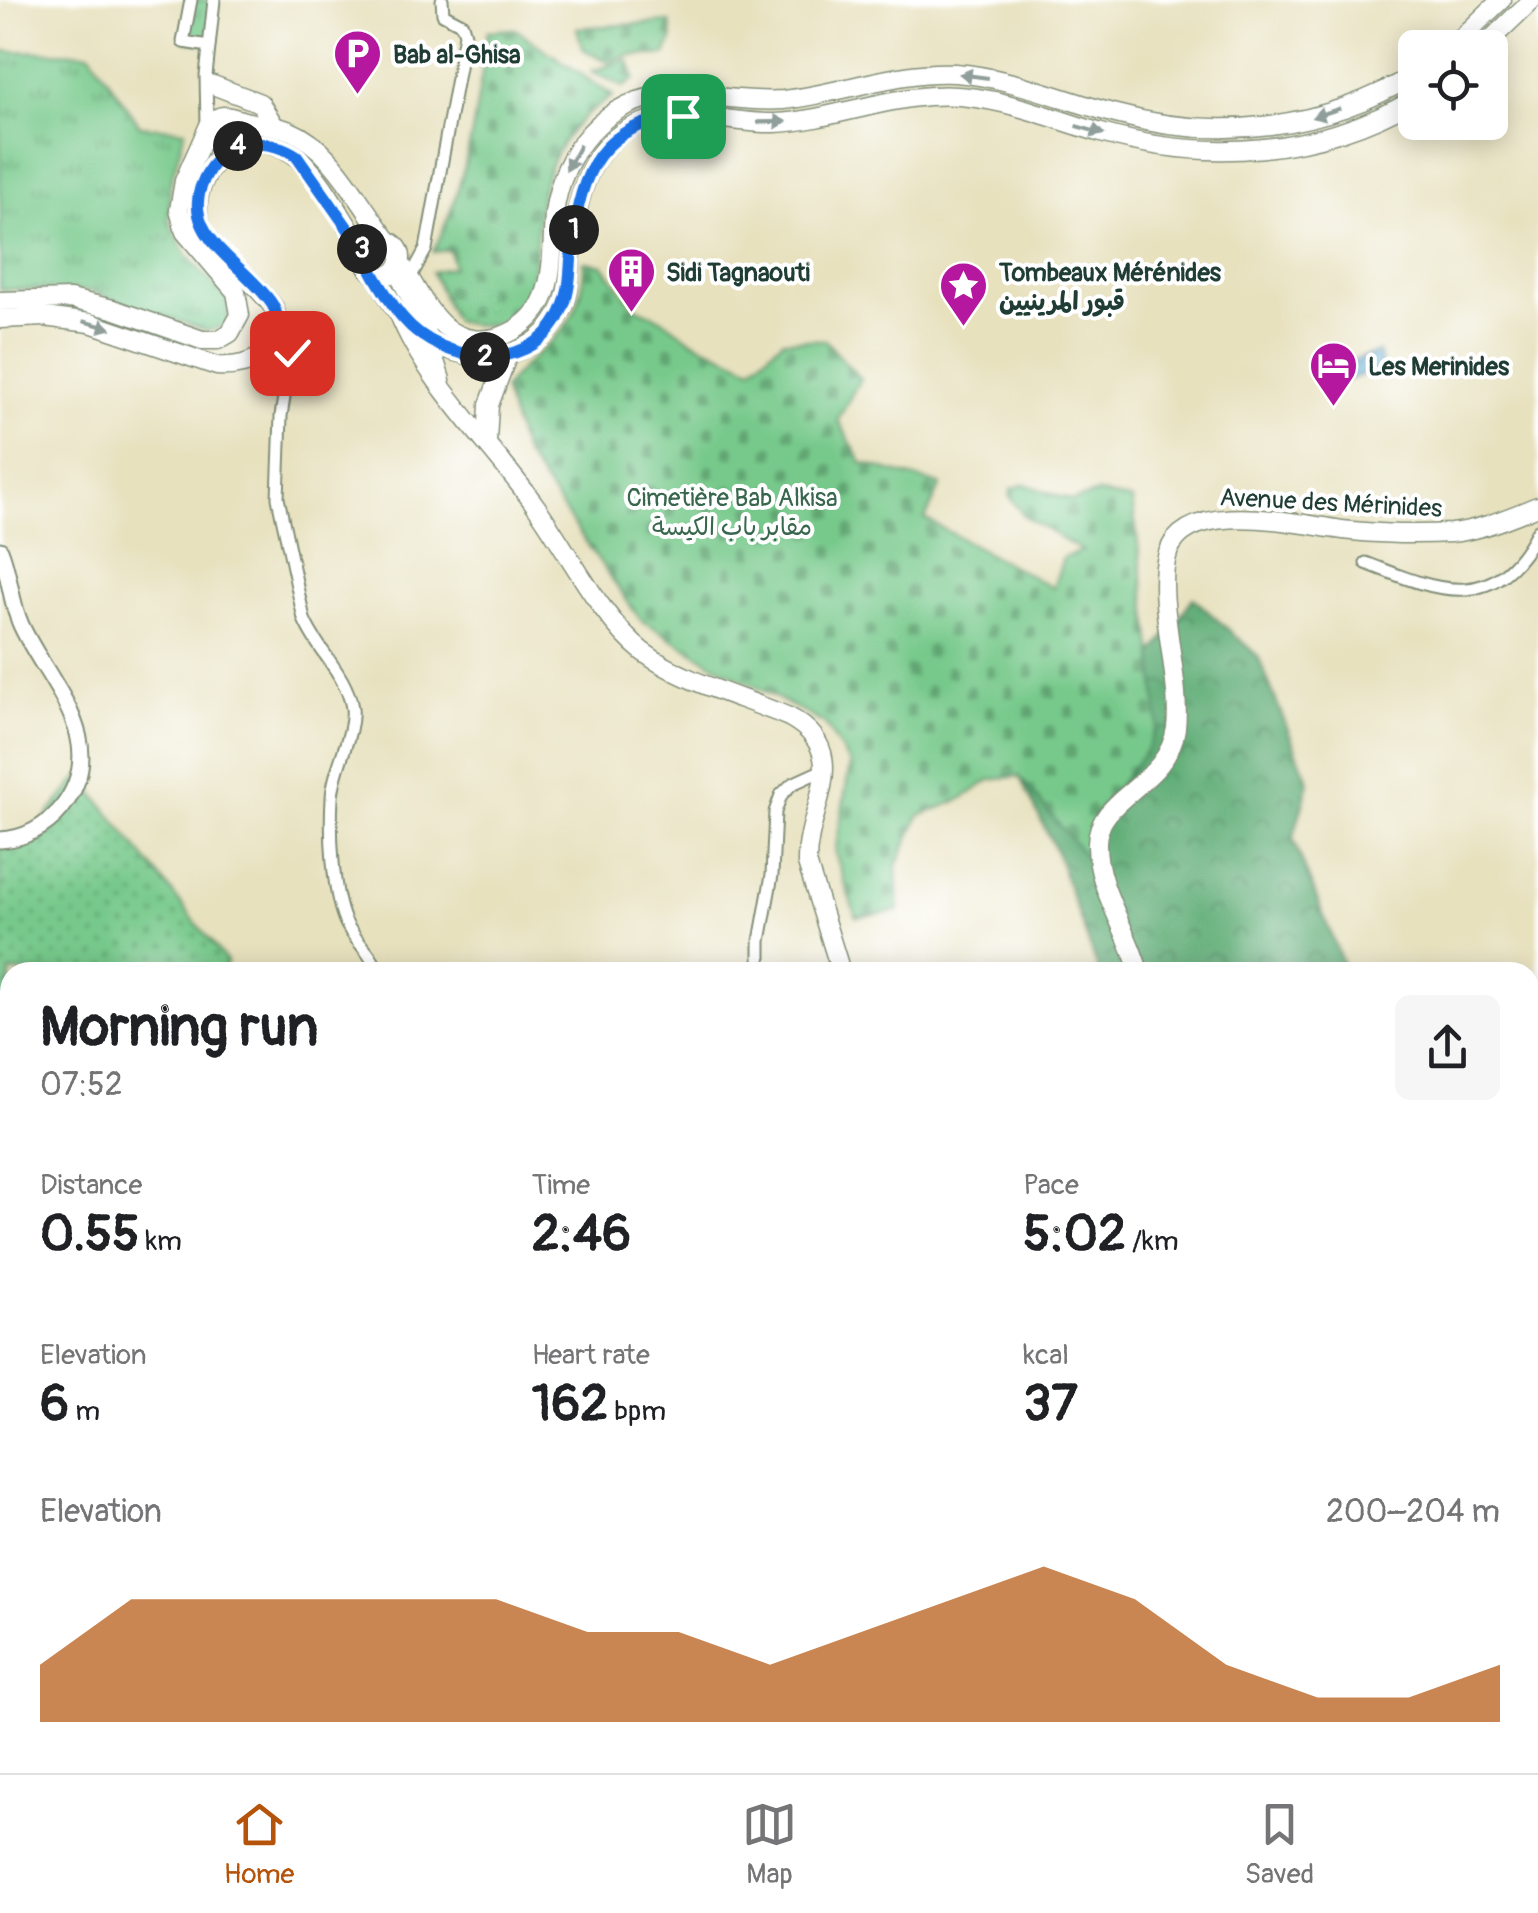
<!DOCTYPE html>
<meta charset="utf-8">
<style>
body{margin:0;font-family:Pangolin,"Playpen Sans Arabic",sans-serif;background:#f6f6f6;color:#202124;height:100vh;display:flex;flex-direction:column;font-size:38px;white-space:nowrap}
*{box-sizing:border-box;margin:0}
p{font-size:32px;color:#757577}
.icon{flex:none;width:55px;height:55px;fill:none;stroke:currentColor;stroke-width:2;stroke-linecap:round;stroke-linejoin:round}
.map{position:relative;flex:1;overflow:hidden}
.side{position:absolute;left:0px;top:962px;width:1540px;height:812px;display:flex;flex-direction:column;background:#fff;border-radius:30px 30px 0 0;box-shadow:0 5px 25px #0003}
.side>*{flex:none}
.tools{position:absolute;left:1398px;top:30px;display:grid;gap:20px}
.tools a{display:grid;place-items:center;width:110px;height:110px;border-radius:15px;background:#fff;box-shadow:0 5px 25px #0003;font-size:50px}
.pin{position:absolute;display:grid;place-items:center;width:85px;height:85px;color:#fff;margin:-42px;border-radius:20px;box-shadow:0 5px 15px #0006}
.km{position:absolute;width:50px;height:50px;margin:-25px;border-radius:50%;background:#222;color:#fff;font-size:28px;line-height:50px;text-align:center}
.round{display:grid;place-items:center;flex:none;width:105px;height:105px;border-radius:15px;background:#f6f6f6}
.head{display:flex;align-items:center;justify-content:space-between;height:170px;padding:0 40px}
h1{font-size:55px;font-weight:700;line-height:75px}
.stats{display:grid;grid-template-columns:repeat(3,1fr);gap:15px;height:170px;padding:10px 40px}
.stats div{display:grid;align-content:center}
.stats b{font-size:50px;font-weight:700}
.stats small{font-size:28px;font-weight:400}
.stats p{font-size:28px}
.chart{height:280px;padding:20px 40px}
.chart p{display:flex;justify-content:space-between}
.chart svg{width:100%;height:180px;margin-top:10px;fill:#b45309;opacity:.7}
.tabs{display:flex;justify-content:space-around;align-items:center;height:140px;border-top:2px solid #e0e0e0;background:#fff;font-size:28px;color:#757577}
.tabs a{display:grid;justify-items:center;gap:5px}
.tabs .selected{color:#b45309}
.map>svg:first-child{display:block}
.grass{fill:url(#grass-dots);stroke:#4b8360;stroke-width:2.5}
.forest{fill:url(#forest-crowns);stroke:#407556;stroke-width:2.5}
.cemetery{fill:url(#cemetery-stones);stroke:#4b8360;stroke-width:2.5}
.park{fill:url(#park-tufts);stroke:#4b8360;stroke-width:2.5}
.water{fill:url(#water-waves);stroke:#3a7282;stroke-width:2.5}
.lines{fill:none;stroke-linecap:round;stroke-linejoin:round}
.stream{stroke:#55a7d0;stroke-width:4}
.minor-casing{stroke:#838f79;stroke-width:15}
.tertiary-casing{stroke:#838f79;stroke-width:19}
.secondary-casing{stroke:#838f79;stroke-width:21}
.primary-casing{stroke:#838f79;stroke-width:21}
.minor{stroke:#fff;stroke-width:11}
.tertiary{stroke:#fff;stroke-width:15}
.secondary{stroke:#fff;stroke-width:18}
.primary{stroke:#fff;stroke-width:18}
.oneway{fill:#8f9e9a}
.route-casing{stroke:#fff;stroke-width:20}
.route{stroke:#1a73e8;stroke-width:12}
.labels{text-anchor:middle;stroke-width:8;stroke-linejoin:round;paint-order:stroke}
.poi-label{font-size:25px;font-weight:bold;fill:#1f3d34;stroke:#fff;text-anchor:start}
.park-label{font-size:25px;fill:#39674e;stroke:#fff}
.street-label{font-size:25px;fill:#1f3d34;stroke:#fff}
</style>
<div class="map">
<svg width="1538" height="1773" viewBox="0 0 1538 1773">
<defs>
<pattern id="grass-dots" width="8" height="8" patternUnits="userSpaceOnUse" patternTransform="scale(2.5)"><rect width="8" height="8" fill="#77c98b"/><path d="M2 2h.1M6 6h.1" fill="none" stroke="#61a472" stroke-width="1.8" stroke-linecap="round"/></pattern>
<pattern id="forest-crowns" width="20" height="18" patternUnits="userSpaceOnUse" patternTransform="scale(2.5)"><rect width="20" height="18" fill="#61ad77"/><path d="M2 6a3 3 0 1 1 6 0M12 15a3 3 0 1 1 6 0" fill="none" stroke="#4f8e62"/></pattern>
<pattern id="cemetery-stones" width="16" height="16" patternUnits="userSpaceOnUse" patternTransform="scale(2.5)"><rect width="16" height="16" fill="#77c98b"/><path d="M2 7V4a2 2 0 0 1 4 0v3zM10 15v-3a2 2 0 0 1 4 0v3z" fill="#61a472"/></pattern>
<pattern id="park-tufts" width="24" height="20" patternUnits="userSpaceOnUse" patternTransform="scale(2.5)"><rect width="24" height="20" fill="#77c98b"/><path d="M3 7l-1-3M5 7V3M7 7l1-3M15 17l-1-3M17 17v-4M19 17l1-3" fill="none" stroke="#61a472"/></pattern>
<pattern id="water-waves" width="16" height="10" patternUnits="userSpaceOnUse" patternTransform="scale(2.5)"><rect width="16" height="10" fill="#55a7d0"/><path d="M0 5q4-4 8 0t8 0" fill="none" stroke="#4689aa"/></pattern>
</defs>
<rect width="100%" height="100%" fill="#fff"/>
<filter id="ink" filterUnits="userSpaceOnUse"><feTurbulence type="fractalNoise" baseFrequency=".01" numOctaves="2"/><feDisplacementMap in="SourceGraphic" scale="20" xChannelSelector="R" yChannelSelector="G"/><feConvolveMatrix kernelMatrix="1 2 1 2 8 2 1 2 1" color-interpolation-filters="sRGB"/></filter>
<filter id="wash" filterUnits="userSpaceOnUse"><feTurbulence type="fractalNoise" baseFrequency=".0048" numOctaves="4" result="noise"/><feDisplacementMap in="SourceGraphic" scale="40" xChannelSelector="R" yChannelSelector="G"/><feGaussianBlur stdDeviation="2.25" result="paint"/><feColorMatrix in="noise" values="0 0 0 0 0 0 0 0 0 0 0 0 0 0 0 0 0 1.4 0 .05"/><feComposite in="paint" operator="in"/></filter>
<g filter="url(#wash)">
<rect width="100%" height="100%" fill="#e7e1be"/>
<!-- grass -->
<polygon class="grass" points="80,776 227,962 223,972 10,972 10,1200 0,1181 0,840 28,839"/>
<!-- forest -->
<g class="forest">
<polygon points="1193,598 1258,656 1309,782 1293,839 1346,972 1099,972 1055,849 1019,775 1088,859 1095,815 1130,773 1157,725 1153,654"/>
<polygon points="1530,1091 1538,1092 1538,1564 1530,1564"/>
</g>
<!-- cemetery -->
<g class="cemetery">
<polygon points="670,22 672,40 665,55 627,55 610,62 583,49 577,28"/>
<path d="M515,29L613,96C579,118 560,137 546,177C524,235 560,348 454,321L432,272L453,267L450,250L433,252C468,184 477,107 488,31Z"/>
<polygon points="628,59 635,79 623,87 592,71"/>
<path d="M584,262L603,265L633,306L665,321L691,340L752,368L783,340H825L860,379L838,420L862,463L941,485L925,519L1053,588L1063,558L1082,551L1024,516L1010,497L1011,489L1025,484L1072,501L1098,493L1132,500L1153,654L1158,725L1147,749L1095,815L1088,860L1019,776L990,780L962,799L919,816L897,865L899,911L856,917L835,853L850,764L825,724L710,662L640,619L524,454L503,389C541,341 584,336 584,262Z"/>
</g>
<!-- park -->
<g class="park">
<polygon points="189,0 213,0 207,44 183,41"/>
<polygon points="0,51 90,53 140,126 185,130 170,185 169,222 188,257 227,299 229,324 209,331 89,291 0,289"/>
</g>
<!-- water -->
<polygon class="water" points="1378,352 1383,368 1344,381 1337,360 1349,356 1351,361"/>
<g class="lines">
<!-- stream -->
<g class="stream">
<polyline points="0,1190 10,1201"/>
<polyline points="724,1765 736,1773"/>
</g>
</g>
</g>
<g filter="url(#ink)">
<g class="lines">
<defs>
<g id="minor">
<polyline points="191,0 183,42 209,46"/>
<polyline points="207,125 206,76 214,0"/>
<polyline points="410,278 426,249 465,34 462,24 443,14 442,0"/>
<path d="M278,330L291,353L281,416L278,498L304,619C316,649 347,675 352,708C355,734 333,769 332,798C330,832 332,890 345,921C353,940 372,952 378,972"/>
<path d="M1366,563C1439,592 1494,615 1538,530"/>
<polyline points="760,972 760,941 772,875 775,812 781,795 792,784 825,769"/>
<polyline points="1530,1488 1538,1492"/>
<polyline points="1178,1765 1193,1773"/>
<polyline points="202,1773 205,1765"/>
</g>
<path id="tertiary" d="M0,550C10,574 10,601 21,625C48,684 114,743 61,809C46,827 24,839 0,840"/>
<g id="secondary">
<polyline points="397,271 423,323 441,380"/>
<path d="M399,314C425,381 492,445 535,505C567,549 601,619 643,652C685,683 742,697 789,717C856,753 806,807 807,863L841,972"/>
<path d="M1139,972C1128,930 1096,887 1097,843C1097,796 1168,786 1176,728C1182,678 1154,595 1168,553C1188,494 1307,527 1352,531C1383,534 1419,535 1451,533C1481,530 1510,517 1538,506"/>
</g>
<g id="primary">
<polyline points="1451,48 1501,0"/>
<polyline points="1482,48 1532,0"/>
<polyline points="213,85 260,103 274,125"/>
<circle cx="383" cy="258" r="18"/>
<path d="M401,264C414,284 426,310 444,326C477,355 529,334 544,297C554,272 552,240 554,214C562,152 605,98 670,95C708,93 745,103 783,100C841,94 896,70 955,73C1010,77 1063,100 1116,114C1217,142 1326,129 1415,74"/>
<path d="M376,275C386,293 394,311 409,325C452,366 527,371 559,315C570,298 569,276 571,256C577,194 589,130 662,118C699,111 737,124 775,123C840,120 903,88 969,97C1014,102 1057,120 1101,133C1207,163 1319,155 1415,99"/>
<path d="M0,301L70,299L113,309L202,340H218L230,333L240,315L236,292L185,232L179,210L184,181L210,123C223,111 229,117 244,121C260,125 274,125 290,131C334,149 358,203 387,239"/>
<path d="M0,319L44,317L90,323L217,366C253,369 289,348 274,308C255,280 216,256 202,227C188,197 211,155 240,144C255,139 280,145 292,153C320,171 345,225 365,253"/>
<polyline points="487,442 489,405 508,354"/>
</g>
</defs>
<!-- minor casing -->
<use href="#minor" class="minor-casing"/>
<!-- tertiary casing -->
<use href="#tertiary" class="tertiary-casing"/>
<!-- secondary casing -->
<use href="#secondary" class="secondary-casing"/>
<!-- primary casing -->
<use href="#primary" class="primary-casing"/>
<!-- minor -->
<use href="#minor" class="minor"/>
<!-- tertiary -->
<use href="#tertiary" class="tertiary"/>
<!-- secondary -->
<use href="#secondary" class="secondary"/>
<!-- primary -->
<use href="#primary" class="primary"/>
</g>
<!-- one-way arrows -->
<defs><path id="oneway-solid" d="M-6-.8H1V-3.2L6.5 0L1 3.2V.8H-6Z" transform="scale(2.5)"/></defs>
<g class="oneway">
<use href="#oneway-solid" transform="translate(974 76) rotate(-172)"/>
<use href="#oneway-solid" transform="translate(1326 113) rotate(162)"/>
<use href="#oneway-solid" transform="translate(772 122) rotate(-1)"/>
<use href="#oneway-solid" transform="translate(1090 130) rotate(16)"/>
<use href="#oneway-solid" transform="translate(573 158) rotate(118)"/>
<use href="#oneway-solid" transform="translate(97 325) rotate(15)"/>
</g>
</g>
<g class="lines" filter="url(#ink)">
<defs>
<path id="route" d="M292,353C289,346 284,340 281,333C277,323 278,313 272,304C242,260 170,232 209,170C217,158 231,146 245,144C265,142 281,145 297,156L365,253C365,264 394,308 403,318C443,366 537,376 563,307C571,288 570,266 572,246C579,172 602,122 683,116"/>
</defs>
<!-- route casing -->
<use href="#route" class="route-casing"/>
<!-- route -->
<use href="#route" class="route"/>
</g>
<!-- icons -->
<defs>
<symbol id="parking-pin" viewBox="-11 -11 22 30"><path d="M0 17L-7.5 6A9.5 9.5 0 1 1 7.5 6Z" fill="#b5179e" stroke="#fff"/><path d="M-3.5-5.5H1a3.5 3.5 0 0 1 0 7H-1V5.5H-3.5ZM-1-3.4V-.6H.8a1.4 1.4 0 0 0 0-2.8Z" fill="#fff"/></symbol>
<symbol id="building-pin" viewBox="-11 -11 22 30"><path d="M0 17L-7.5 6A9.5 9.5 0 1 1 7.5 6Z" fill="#b5179e" stroke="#fff"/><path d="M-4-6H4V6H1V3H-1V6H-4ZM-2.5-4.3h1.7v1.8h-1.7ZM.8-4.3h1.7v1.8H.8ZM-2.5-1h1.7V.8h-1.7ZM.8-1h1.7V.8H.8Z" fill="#fff"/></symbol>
<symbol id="sight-pin" viewBox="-11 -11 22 30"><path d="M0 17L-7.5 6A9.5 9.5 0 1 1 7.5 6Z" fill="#b5179e" stroke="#fff"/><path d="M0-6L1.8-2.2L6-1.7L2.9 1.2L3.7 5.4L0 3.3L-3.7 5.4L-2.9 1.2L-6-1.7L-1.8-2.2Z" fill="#fff"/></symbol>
<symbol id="hotel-pin" viewBox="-11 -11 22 30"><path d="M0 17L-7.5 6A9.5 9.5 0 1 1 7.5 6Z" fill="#b5179e" stroke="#fff"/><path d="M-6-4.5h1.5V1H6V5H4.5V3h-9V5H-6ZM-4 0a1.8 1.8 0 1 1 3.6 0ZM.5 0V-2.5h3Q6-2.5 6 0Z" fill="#fff"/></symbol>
</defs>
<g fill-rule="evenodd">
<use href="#parking-pin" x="330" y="26" width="55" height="75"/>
<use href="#building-pin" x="604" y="244" width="55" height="75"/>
<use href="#sight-pin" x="936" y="258" width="55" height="75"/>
<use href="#hotel-pin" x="1306" y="338" width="55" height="75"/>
</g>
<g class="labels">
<!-- poi labels -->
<g class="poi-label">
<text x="393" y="63">Bab al-Ghisa</text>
<text x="666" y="281">Sidi Tagnaouti</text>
<text x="999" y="281">Tombeaux Mérénides<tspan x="999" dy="29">قبور المرينيين</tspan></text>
<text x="1368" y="375">Les Merinides</text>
</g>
<!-- park labels -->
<g class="park-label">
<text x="732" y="506">Cimetière Bab Alkisa<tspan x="732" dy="29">مقابر باب الكيسة</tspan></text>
</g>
<!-- street labels -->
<g class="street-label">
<text transform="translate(1331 502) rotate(3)" y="9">Avenue des Mérinides</text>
</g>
</g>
</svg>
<div class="tools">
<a><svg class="icon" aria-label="locate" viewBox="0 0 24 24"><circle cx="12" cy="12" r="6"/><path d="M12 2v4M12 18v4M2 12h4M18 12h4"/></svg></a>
</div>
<div class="pin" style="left:683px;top:116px;background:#1e9e55"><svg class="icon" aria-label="arrive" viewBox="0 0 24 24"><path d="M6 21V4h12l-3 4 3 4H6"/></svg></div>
<div class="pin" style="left:292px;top:353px;background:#d93025"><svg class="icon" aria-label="check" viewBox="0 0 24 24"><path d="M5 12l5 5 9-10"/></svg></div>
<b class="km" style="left:574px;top:230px">1</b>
<b class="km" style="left:485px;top:357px">2</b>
<b class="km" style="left:362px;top:249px">3</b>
<b class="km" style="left:238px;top:146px">4</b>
<section class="side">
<div class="head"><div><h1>Morning run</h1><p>07:52</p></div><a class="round"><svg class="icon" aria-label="share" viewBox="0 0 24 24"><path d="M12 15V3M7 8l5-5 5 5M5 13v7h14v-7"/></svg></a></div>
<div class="stats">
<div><p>Distance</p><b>0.55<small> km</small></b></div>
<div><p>Time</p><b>2:46</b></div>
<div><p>Pace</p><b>5:02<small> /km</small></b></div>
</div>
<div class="stats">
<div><p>Elevation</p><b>6<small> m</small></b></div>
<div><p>Heart rate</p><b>162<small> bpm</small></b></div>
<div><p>kcal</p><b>37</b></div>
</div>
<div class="chart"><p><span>Elevation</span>200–204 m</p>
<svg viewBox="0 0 160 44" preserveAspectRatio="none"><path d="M0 44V30L10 14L20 14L30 14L40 14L50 14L60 22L70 22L80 30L90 22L100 14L110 6L120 14L130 30L140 38L150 38L160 30V44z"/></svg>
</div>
</section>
</div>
<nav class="tabs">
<a class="selected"><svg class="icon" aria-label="home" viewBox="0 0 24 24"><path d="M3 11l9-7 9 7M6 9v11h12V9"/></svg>Home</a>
<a><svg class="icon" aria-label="map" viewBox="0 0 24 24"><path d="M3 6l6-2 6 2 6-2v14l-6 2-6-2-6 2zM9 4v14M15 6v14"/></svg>Map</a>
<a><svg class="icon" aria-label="saved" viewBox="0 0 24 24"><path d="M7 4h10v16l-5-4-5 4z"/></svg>Saved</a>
</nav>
